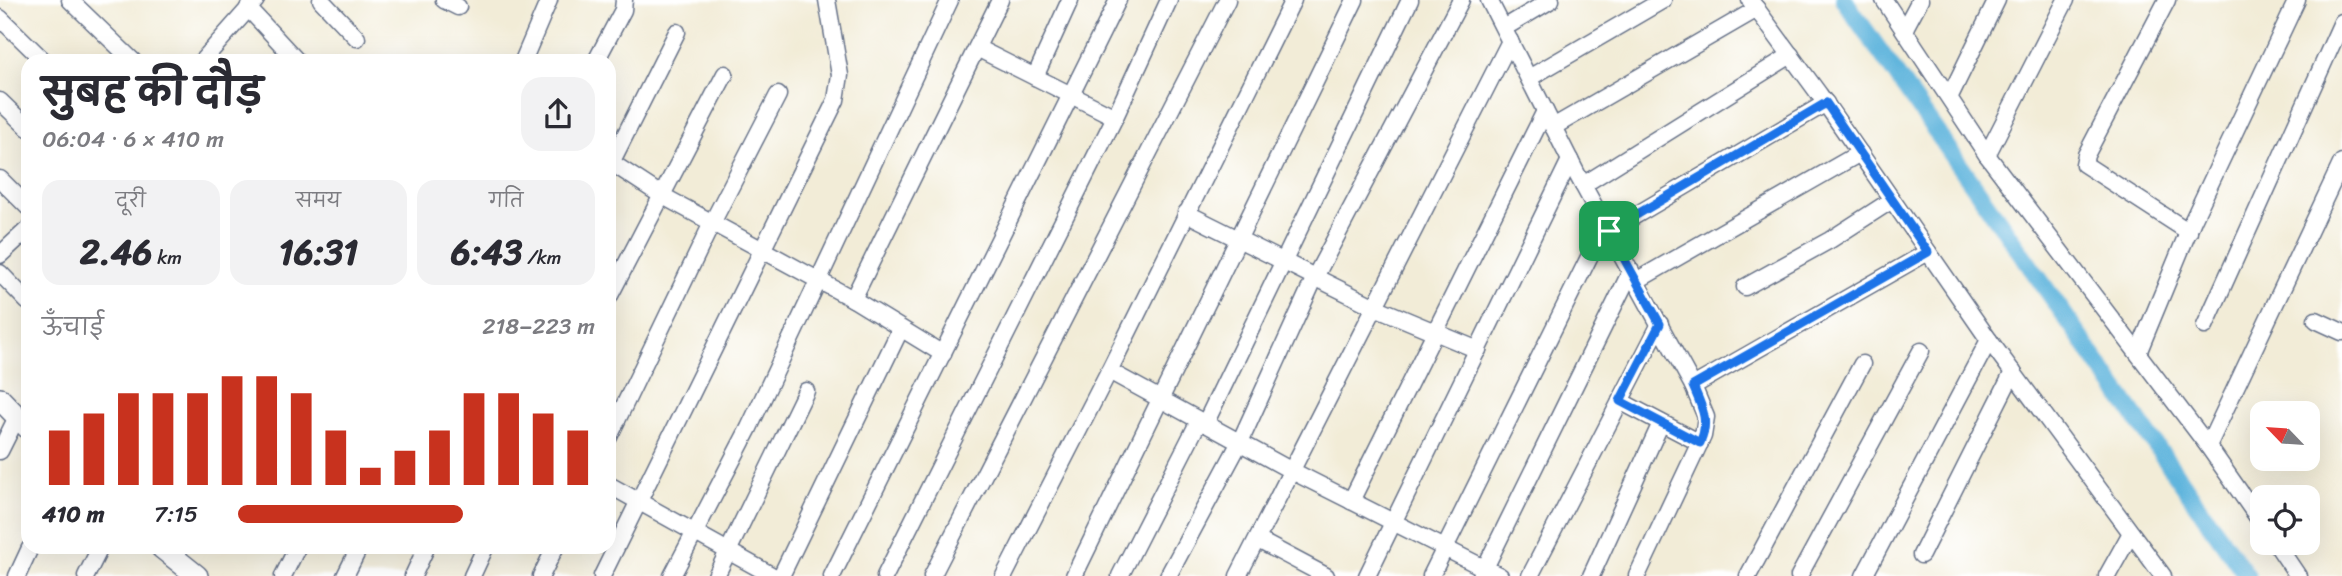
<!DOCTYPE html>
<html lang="hi">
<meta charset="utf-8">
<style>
body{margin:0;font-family:Sriracha,"Playpen Sans Deva",sans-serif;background:#f2f2f3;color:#2b2b33;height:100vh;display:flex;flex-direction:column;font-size:26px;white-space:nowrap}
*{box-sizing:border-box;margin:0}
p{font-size:23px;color:#7c7c81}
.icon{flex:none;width:38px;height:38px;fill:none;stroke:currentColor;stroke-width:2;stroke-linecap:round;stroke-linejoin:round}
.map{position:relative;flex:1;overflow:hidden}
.details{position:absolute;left:21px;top:54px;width:595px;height:500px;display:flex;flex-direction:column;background:#fff;border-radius:21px;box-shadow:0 7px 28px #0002}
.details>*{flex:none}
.needle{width:46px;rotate:295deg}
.buttons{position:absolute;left:2250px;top:401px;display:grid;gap:14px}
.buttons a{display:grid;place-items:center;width:70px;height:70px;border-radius:14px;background:#fff;box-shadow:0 7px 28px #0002;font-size:35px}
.pin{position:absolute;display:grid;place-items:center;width:60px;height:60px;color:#fff;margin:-30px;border-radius:14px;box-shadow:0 4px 10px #0006}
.round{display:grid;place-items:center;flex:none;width:74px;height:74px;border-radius:21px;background:#f2f2f3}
.head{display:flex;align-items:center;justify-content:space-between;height:119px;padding:0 21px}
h1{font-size:38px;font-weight:700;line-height:52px}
.figures{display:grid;grid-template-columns:repeat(3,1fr);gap:10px;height:119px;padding:7px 21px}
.figures div{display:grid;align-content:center;border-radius:18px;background:#f2f2f3;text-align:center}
.figures b{font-size:35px;font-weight:700}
.figures small{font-size:19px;font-weight:400}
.figures p{font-size:19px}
.chart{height:196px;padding:14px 21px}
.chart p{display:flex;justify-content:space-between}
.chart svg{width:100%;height:126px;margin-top:7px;stroke:#c8321e;stroke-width:6}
ul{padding:0 21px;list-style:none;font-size:23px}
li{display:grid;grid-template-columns:112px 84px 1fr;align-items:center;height:52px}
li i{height:18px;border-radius:9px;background:#c8321e}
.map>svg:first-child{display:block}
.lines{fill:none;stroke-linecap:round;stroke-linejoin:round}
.canal{stroke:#61b5dd;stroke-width:18}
.minor-casing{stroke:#667188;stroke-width:19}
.tertiary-casing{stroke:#667188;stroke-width:24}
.minor{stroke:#fff;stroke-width:16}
.tertiary{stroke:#fff;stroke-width:21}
.route-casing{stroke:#fff;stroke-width:14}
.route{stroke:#1a73e8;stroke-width:9}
</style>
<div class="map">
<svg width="2342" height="576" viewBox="0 0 2342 576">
<rect width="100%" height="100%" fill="#fff"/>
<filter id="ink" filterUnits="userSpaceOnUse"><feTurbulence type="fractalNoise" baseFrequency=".0143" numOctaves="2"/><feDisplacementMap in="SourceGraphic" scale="14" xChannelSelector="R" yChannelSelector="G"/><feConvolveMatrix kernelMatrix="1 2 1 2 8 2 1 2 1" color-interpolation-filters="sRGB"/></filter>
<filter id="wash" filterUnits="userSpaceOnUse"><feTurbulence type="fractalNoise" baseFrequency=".00686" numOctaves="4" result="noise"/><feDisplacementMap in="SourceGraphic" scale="28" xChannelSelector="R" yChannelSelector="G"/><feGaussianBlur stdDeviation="1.57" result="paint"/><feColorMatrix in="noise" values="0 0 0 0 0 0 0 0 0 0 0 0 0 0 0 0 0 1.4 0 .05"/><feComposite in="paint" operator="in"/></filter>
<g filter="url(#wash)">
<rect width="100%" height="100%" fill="#f2ecd7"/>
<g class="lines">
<!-- canal -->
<polyline class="canal" points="1844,0 2247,576"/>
</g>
</g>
<g filter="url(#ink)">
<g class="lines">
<defs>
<g id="minor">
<polyline points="70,0 133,61"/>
<polyline points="321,0 357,38"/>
<polyline points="444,0 458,7"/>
<polyline points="1293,0 1109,371 1292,471 1500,576"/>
<polyline points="1489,0 1578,176 1693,386 1706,417 1703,436 1637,576"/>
<polyline points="1750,0 1819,94 1989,340 2163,576"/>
<polyline points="1884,0 1987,155 2208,446 2263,525"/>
<polyline points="2167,0 2086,155 2084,164 2189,232"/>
<polyline points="248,8 297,61"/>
<polyline points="0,18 44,61"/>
<polyline points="1504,28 1551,0"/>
<polyline points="1905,28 1920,0"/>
<polyline points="977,48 1115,117"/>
<polyline points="202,61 256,0"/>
<polyline points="523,61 549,0"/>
<polyline points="596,61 623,10 624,0"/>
<polyline points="1035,77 1070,0"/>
<polyline points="1529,78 1663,0"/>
<polyline points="1950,96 1997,0"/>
<polyline points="0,101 28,128"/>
<polyline points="1553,127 1757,9"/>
<polyline points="1987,155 2066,0"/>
<polyline points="609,161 661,195 853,299 1000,0"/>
<polyline points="609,167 677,32"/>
<polyline points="0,179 28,207"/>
<polyline points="1583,185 1791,55"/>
<polyline points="1186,213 1375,307 1478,350"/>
<polyline points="1609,231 1826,103"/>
<polyline points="0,255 28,229"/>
<polyline points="0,273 28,302"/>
<polyline points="1636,281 1860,153"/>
<polyline points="1745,287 1830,240 1892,200"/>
<polyline points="609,297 725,74"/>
<polyline points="853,299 943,354"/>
<polyline points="2316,320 2342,332"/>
<polyline points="2205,326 2342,22"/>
<polyline points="2138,353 2193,220 2297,0"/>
<polyline points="1693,386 1928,252"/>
<polyline points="1620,401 1700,443"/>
<polyline points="1205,424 1410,0"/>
<polyline points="609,437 712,223 778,95"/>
<polyline points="2208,446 2342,162"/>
<polyline points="0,451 17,417"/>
<polyline points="609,485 773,576"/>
<polyline points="1351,501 1545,111"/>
<polyline points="1258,540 1326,576"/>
<polyline points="2275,542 2298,576"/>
<polyline points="1921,555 2013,372"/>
<polyline points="17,576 30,548"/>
<polyline points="86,576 100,548"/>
<polyline points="283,576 297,548"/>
<polyline points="345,576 359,548"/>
<polyline points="413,576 426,548"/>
<polyline points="472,576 485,548"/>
<polyline points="541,576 555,548"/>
<polyline points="602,576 836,100 840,75 827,0"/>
<polyline points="672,576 749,428 950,0"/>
<polyline points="716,576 806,391"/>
<polyline points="781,576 900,330"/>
<polyline points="832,576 1118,0"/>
<polyline points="885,576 1115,117 1169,0"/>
<polyline points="932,576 1227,0"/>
<polyline points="1004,576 1109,371"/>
<polyline points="1074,576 1355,0"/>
<polyline points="1120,576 1199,421"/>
<polyline points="1168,576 1240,442 1315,277 1461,0"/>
<polyline points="1238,576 1510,41"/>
<polyline points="1367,576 1570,160"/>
<polyline points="1431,576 1605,225"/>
<polyline points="1481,576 1631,271"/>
<polyline points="1530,576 1660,324"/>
<polyline points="1591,576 1661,423"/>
<polyline points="1748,576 1862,364"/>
<polyline points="1799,576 1921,351"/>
<polyline points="1864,576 1989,340"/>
<polyline points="2107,576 2131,533"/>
</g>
<g id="tertiary">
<polyline points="0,399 28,428"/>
<polyline points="162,548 197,576"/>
</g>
</defs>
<!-- minor casing -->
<use href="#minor" class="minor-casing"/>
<!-- tertiary casing -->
<use href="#tertiary" class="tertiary-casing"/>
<!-- minor -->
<use href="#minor" class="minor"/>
<!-- tertiary -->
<use href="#tertiary" class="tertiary"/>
</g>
</g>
<g class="lines" filter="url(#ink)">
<defs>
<path id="route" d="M1826,103L1928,252L1693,386C1702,407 1710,421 1700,443L1620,401L1660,324L1609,231Z"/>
</defs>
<!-- route casing -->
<use href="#route" class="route-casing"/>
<!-- route -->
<use href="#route" class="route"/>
</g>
</svg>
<div class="buttons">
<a><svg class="needle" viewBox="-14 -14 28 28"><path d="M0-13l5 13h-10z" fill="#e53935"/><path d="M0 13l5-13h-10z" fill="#7c7c81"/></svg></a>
<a><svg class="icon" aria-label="locate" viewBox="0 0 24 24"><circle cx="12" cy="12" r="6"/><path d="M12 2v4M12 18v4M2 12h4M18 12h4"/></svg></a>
</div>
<div class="pin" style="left:1609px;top:231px;background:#1e9e55"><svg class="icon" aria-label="arrive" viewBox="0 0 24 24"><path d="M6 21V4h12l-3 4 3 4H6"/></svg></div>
<section class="details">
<div class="head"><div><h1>सुबह की दौड़</h1><p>06:04 · 6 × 410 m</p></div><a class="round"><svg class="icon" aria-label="share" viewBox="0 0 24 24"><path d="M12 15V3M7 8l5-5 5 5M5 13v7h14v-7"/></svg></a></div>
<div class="figures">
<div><p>दूरी</p><b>2.46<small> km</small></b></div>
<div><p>समय</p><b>16:31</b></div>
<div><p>गति</p><b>6:43<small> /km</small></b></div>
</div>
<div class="chart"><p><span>ऊँचाई</span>218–223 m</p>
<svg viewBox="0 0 160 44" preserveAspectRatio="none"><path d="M5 44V25M15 44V19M25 44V12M35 44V12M45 44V12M55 44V6M65 44V6M75 44V12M85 44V25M95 44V38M105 44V32M115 44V25M125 44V12M135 44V12M145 44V19M155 44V25"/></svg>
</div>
<ul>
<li><b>410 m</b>7:15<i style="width:63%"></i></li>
</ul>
</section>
</div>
